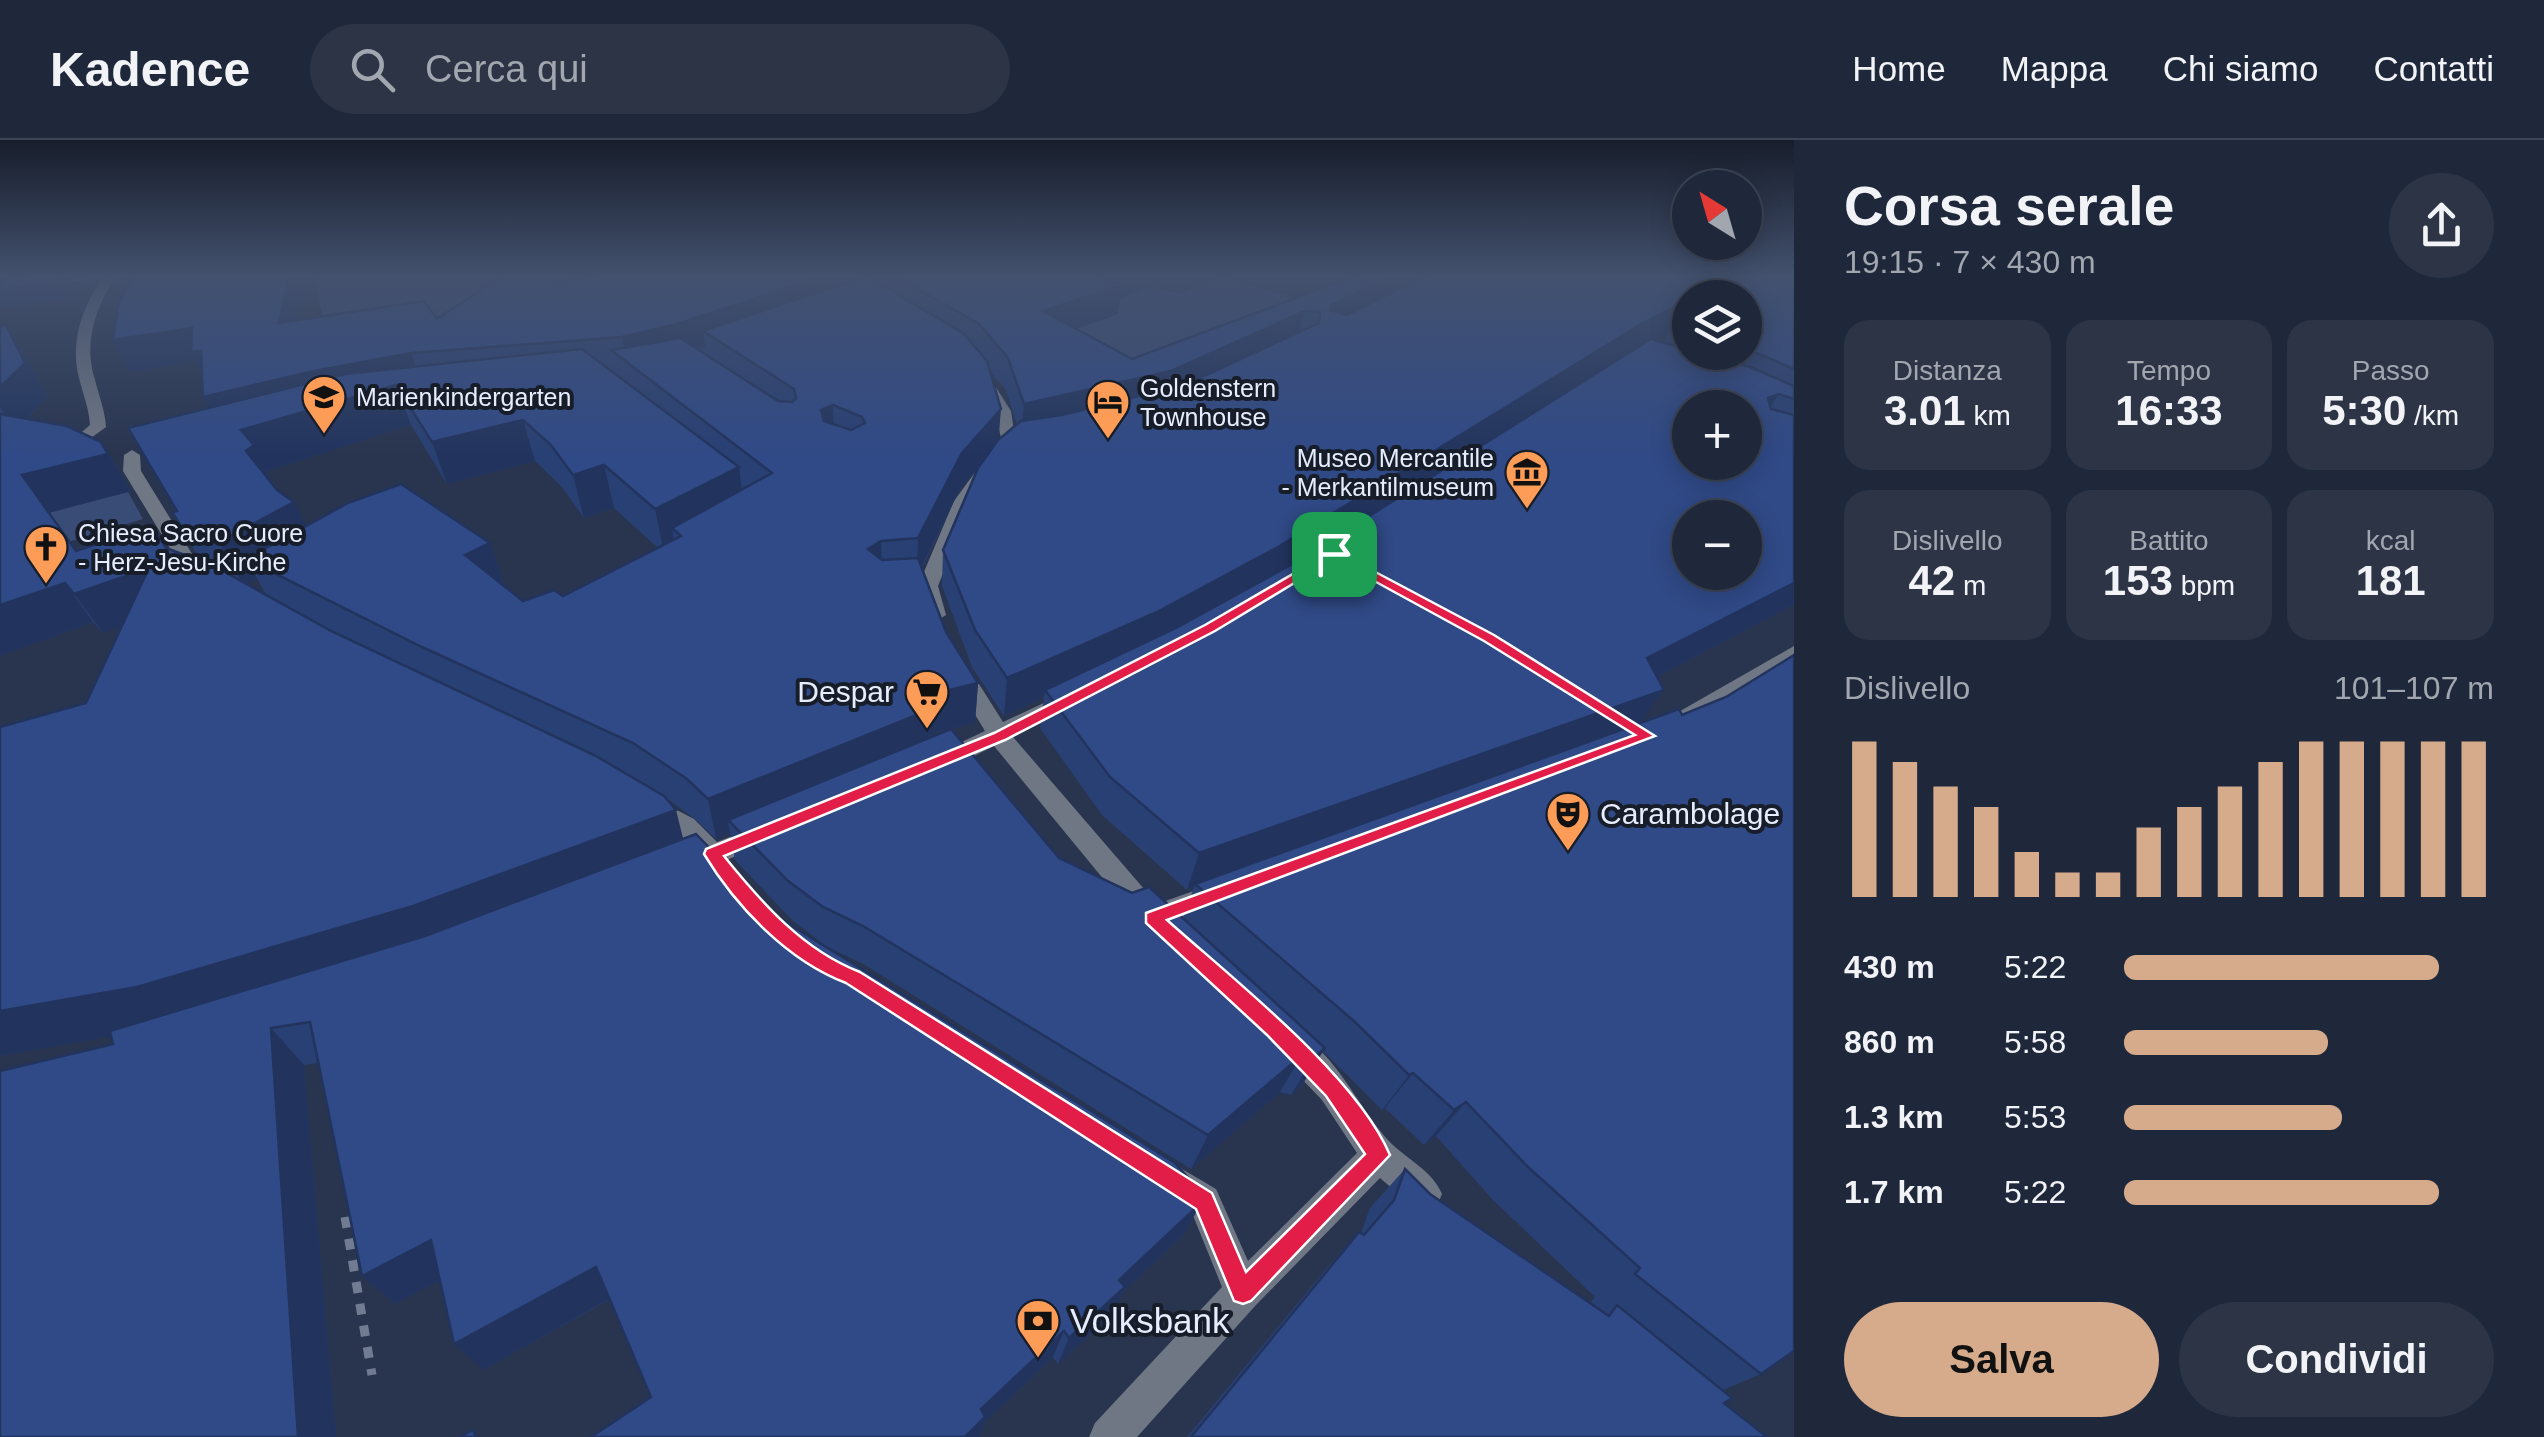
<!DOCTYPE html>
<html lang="it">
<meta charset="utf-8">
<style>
body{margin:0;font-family:Arial,sans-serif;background:#2c3446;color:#f1f3f6;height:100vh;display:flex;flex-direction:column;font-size:38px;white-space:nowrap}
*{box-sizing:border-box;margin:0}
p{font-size:32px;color:#a1a6af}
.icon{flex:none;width:55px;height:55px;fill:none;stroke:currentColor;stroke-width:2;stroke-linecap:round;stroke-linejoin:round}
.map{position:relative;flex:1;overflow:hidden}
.drawer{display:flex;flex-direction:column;background:#1f283b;width:750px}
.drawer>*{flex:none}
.needle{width:65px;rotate:323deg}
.fabs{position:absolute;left:1672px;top:30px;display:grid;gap:20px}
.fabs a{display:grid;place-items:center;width:90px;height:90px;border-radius:50%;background:#1f283b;box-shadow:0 5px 25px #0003,0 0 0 2px #3c4455;font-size:50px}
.pin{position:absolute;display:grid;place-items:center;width:85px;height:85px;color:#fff;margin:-42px;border-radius:20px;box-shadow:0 5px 15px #0006}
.round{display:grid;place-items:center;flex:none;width:105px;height:105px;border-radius:52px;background:#2c3446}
.headline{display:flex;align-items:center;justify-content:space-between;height:170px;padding:0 50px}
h1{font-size:55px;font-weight:600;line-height:75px}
.metrics{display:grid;grid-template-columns:repeat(3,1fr);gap:15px;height:170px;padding:10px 50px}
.metrics div{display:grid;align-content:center;border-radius:25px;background:#2c3446;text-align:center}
.metrics b{font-size:42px;font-weight:600}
.metrics small{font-size:28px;font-weight:400}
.metrics p{font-size:28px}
.chart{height:280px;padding:20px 50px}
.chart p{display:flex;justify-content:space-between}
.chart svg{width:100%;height:180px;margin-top:10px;stroke:#d6ab8b;stroke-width:6}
.action{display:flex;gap:20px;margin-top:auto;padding:20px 50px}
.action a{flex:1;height:115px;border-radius:60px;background:#d6ab8b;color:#111;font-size:40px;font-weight:600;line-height:115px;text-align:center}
.action a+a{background:#2c3446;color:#f1f3f6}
ul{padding:0 50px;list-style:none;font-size:32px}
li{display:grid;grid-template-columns:160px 120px 1fr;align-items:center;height:75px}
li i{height:25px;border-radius:12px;background:#d6ab8b}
header{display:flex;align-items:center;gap:60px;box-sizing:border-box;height:140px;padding:0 50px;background:#1f283b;border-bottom:2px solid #3c4455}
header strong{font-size:48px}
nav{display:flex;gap:55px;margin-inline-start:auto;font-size:35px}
.search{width:700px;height:90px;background:#2c3446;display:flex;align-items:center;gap:25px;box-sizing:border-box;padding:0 35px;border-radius:55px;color:#a1a6af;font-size:38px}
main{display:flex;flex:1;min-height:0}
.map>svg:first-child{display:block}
.green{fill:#394c75}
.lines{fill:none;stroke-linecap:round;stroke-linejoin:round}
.path{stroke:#717c92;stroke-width:9;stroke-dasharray:11 11;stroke-linecap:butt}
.minor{fill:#707784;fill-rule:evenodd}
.wall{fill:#294074;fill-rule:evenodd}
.shaded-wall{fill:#22345e}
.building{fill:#304a87;stroke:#22345e;stroke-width:2.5;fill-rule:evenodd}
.route{fill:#e11d48;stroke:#fff;stroke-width:2.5;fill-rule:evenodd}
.labels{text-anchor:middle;stroke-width:8;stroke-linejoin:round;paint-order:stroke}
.far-poi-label{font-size:25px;fill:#e5edfe;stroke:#171d29;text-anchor:start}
.poi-label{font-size:30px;fill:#e5edfe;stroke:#171d29;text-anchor:end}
.near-poi-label{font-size:35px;fill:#e5edfe;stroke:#171d29;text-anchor:start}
</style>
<header>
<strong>Kadence</strong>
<div class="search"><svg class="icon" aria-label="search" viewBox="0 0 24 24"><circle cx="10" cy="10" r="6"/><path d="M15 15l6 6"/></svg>Cerca qui</div>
<nav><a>Home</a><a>Mappa</a><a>Chi siamo</a><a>Contatti</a></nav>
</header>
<main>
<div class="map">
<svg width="1794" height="1297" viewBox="0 0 1794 1297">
<rect width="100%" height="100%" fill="#29354f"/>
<!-- green -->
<g class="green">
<polygon points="315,134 731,134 579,162 555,140 489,154 450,173 410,181 322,176"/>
<polygon points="1222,137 1318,165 1168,232 1042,201 1116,175 1096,167 1145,144 1177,154"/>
<polygon points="128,352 143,379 65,403 0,385"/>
</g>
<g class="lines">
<!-- path -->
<polyline class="path" points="345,1077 372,1235"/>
<!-- minor -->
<g class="minor">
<path d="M79,134H117C96,167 83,201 95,240C99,256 105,270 106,287L76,309L68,304L90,285C89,268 83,254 79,238C70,201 82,168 103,137L0,153V145Z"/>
<polygon points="973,227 983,227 1011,271 1017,311 1003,307 995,271 971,230"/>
<polygon points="132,310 140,315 141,331 205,435 214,441 211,445 191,443 123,331 124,315"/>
<polygon points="985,326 994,331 972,361 938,446 946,475 936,481 929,479 918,446 954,361 979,327"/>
<polygon points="1794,506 1794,522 1691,586 1675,586 1671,580 1675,574"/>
<polygon points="959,523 967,525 1003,582 1061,555 1077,555 1080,560 1077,565 1013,597 1157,764 1219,742 1229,745 1233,753 1229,761 1152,789 1142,786 994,606 948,629 930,629 927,623 930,617 985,591 948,530"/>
<path d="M650,656L694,679L717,702L763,684L772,687L776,694L772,701L729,719L725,725L684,736L674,733L671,726L674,719L693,711C677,694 649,682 637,665L641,658Z"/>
<path d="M1288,889C1335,906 1359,972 1393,1005C1410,1021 1433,1032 1442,1054L1437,1066L1425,1071L1413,1066L1380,1038L1256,1165L1137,1297H1089L1095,1283L1222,1147L1192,1073L1153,1048L1148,1036L1153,1024L1165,1019L1216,1049L1248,1121L1357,1013L1322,960L1277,913L1272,903L1277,893Z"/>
</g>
</g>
<!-- wall -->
<path class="wall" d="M134,134H306L298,180L437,179L557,143L858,139L875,141L874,134H1190L1120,158L1118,174L1076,189L1132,219L1360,134H1794V464L1657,537L1640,583L1761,1234L1723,1250L1724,1263L1767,1297H1187L1326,1129L1359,1092L1361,1093L1370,1068L1405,1029L1430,1054L1590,1163L1595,1157L1492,1059L1436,996L1424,1005L1385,968L1382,970L1323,911L1302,945L1291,955L1280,952L1191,1029L865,825L826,806L792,780L735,720L730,693L716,699L695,679L666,658L683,698L776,776L1188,1048L1184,1094L1123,1152L1111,1175L1058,1224L1053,1217L984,1283L980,1297H591L651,1257L610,1159L483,1230L440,1140L395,1164L362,1136L318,923L304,925L336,1297H0L113,904L111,896L0,916V587L86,563L121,486L103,493L93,482L0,516V187L27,219L47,257L27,279L101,302L131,351L49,373L76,411L166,408L201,421L172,372L177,371L208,268L202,233L196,221L130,232ZM1690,158H1745V212H1690ZM1670,191L1663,202L1654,199ZM989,230L1006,250L1017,284L998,301ZM411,285L447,344L535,321L562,347L584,378L614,368L658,408L563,456L523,461L500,443L503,441L490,403L306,386L274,347L266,331ZM977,329L943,410L942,446L972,527L1004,576L1044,557L1040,588L1102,675L1187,750L1194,747L1183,778L1059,718L933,596V593L975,583L978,543L946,492L922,428L960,349ZM257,438L266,455L246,444Z"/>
<!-- shaded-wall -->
<g class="shaded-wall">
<polygon points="0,134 55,134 0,141"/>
<polygon points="64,134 69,134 75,145 68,158 0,168 0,150"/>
<polygon points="289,134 306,134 293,214 279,183"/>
<polygon points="829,134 858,134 857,153 703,191 705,207 682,215 627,223 622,197"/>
<polygon points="1111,134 1190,134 1120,158 1118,174 1040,201 1043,171 1100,137"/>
<polygon points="1397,134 1444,134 1322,196 1331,165"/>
<polygon points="1690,159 1690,180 1671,188 1670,191 1625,215 1266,443 1148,509 1045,550 1044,557 1004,576 1007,538 1641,184"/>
<polygon points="1305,171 1296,202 1165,263 1021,297 1024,264"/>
<polygon points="6,185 27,219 47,257 16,290 0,267 0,247"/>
<polygon points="192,188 208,219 208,244 196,221 130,232 113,200"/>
<polygon points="411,213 422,245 396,245 411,285 266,331 275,348 220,291 203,257 309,232"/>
<polygon points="1779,254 1757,287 1768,258"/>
<polygon points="833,265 834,300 823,305 821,270"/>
<polygon points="1001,269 998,305 960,349 917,436 918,398 962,313"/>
<polygon points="523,280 535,321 447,344 432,302"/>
<polygon points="108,314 131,351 48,373 22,335"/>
<polygon points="604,325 614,368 584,378 573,335"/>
<polygon points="739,327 744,369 681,396 672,388 675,407 664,413 655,369"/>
<polygon points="294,362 316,405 246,419 257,438 244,446 219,402"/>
<polygon points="881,401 882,439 868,409"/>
<polygon points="490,403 503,441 479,453 465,415"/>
<polygon points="149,428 174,468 103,493 74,454"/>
<polygon points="65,443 93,482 0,516 0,465"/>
<polygon points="1794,443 1794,464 1621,556 1647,518"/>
<polygon points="978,543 975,583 933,593 933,608 728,680 730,693 716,699 708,659 924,556"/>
<polygon points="1664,550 1637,587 1195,744 1194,747 1187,750 1199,713"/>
<polygon points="676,670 686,710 175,885 0,916 0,871"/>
<polygon points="271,888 304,925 336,1297 298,1297"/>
<polygon points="1325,908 1302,945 1291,955 1313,919"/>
<polygon points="1301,916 1280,952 1191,1029 1208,995"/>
<polygon points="1413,933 1385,968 1382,970 1409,935"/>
<polygon points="1466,962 1436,996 1424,1005 1454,970"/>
<polygon points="1202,1062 1184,1094 1123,1152 1111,1175 1058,1224 1069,1198 1119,1140"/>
<polygon points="431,1100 459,1130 395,1164 362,1136"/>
<polygon points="596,1127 614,1156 483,1230 454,1204"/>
<polygon points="1064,1191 1053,1217 984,1283 980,1297 965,1297 981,1269"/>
</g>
<!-- building -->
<g class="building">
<polygon points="39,134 64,134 59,142 0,150 0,139"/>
<polygon points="134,134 289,134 279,183 424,161 437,179 505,134 547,134 557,143 603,134 829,134 677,184 622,197 411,213 309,232 203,257 201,211 191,212 192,188 113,200 118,166"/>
<polygon points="892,134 1111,134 1100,137 1122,145 1043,171 1132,219 1360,134 1397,134 1331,165 1330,170 1347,175 1430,134 1763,134 1769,135 1772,134 1794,134 1794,229 1762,215 1745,210 1745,158 1708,158 1707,150 1641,184 1278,407 1157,472 1007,538 975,490 943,410 978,328 998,300 1021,281 1062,275 1187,244 1319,183 1320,172 1305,171 1171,231 1024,264 1008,218 979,184"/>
<path d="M866,136L963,193L987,221L1001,269L962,313L918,398L881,401L868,409L882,420L918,418L946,492L978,543L924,556L934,568L708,659L687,639L633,603L422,507L246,419L348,363L401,344L490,403L465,415L523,461L554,450L563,456L681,396L672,388L772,333L611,210L680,198L778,261L792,262L796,258L794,249L703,191ZM833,265L862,277L865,283L851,290L824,281L821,270Z"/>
<polygon points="1690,177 1690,193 1671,188"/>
<polygon points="6,185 25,223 0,247 0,187"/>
<path d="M1651,199L1690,210V212H1699L1750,227L1794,246V259L1779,254L1768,258L1771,269L1794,275V443L1647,518L1664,550L1199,713L1110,637L1045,550L1176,488L1296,422ZM1690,268H1745V322H1690ZM1690,378H1745V432H1690Z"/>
<polygon points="582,209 739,327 655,369 604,325 573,335 551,305 523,280 432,302 396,245 241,290 254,305 246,311 277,350 294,362 219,402 182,388 172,372 177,371 128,288 345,234"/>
<polygon points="0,274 67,286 101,302 108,314 22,335 76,411 152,386 166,408 214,426 331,491 596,616 664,656 676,670 413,766 137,847 0,871 0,587 86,563 149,428 74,454 65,443 0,465"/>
<polygon points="1794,515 1794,1211 1761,1234 1635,1134 1640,1128 1528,1027 1466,962 1454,970 1413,933 1409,935 1355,882 1195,744 1679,569 1682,575 1726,557"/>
<polygon points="951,589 1059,718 1132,753 1149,747 1325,908 1313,919 1301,916 1208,995 863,786 823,767 787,740 728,680"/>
<polygon points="696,694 776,776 1175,1023 1191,1041 1186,1046 1202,1062 1119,1140 1125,1147 1069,1198 1064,1191 981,1269 985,1277 965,1297 591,1297 651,1257 596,1127 454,1204 431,1100 362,1136 310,882 271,888 298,1297 0,1297 0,931 113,904 110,891 425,796"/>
<polygon points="1405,1029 1430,1054 1609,1176 1617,1165 1732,1258 1724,1263 1767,1297 1191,1297 1359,1092 1364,1095 1394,1060"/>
<polygon points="473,1290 476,1297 460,1297"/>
</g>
<!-- sky -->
<linearGradient id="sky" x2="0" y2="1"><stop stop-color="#171d2b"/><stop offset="0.43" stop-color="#43516e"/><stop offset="1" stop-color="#43516e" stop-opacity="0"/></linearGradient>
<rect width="1794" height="315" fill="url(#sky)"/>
<!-- route -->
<path class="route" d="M1334,410L1494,495L1655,596L1167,780C1233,839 1356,935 1390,1015L1251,1161L1243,1164L1234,1161L1196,1069L846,843C788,821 736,767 704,714L706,709L994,593L1205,485ZM1334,419L1484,501L1635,595L1146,773V783L1267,895L1326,956L1365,1014L1246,1132L1212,1053L860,832C803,810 762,763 724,716L1005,600L1215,491Z"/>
<!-- icons -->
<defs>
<symbol id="school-pin" viewBox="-11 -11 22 30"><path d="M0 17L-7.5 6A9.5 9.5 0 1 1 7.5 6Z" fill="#fd9c56" stroke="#171d29"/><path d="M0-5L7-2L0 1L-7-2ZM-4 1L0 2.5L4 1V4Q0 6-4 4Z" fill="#111"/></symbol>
<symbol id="hotel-pin" viewBox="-11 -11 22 30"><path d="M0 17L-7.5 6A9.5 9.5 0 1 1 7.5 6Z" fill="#fd9c56" stroke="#171d29"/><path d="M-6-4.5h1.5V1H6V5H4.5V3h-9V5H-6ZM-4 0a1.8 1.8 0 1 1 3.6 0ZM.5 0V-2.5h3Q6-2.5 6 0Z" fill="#111"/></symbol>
<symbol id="museum-pin" viewBox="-11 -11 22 30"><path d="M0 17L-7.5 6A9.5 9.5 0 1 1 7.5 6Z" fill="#fd9c56" stroke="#171d29"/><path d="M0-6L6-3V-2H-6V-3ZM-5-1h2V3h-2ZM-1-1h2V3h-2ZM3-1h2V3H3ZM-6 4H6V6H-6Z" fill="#111"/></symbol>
<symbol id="church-pin" viewBox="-11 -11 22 30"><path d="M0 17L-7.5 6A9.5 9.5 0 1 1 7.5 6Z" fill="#fd9c56" stroke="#171d29"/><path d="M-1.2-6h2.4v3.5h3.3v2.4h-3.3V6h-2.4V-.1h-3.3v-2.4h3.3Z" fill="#111"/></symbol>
<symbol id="supermarket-pin" viewBox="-11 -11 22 30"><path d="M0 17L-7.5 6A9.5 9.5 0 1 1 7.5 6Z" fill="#fd9c56" stroke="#171d29"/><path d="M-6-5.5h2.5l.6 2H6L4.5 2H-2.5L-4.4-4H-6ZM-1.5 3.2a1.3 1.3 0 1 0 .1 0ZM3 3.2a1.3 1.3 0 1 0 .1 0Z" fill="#111"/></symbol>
<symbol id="theatre-pin" viewBox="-11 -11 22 30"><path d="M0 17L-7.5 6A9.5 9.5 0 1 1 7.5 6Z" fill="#fd9c56" stroke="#171d29"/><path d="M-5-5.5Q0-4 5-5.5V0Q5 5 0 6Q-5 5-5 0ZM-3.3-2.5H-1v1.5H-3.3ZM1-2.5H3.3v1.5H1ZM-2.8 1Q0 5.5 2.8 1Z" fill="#111"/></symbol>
<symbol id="bank-pin" viewBox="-11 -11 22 30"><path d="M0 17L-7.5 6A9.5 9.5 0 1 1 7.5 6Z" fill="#fd9c56" stroke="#171d29"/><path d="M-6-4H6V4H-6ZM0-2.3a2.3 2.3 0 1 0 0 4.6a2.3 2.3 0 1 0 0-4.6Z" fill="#111"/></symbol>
</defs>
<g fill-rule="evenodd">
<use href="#school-pin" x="299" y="232" width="50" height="68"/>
<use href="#hotel-pin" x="1083" y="237" width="50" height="68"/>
<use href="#museum-pin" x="1502" y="307" width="50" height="68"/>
<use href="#church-pin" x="21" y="382" width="50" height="68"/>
<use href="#supermarket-pin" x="902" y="527" width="50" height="68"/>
<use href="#theatre-pin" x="1543" y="649" width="50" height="68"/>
<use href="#bank-pin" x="1013" y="1156" width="50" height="68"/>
</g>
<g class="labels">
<!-- far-poi labels -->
<g class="far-poi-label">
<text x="1140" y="257">Goldenstern<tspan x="1140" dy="29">Townhouse</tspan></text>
<text x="356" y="266">Marienkindergarten</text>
<text x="1494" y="327" text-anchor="end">Museo Mercantile<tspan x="1494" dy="29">- Merkantilmuseum</tspan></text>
<text x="78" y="402">Chiesa Sacro Cuore<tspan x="78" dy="29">- Herz-Jesu-Kirche</tspan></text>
</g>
<!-- poi labels -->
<g class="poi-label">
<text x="894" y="562">Despar</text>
<text x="1600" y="684" text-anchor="start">Carambolage</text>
</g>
<!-- near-poi labels -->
<g class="near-poi-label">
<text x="1070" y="1193">Volksbank</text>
</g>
</g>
</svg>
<div class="fabs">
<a><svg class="needle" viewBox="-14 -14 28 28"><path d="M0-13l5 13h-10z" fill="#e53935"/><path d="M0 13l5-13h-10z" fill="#a1a6af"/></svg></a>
<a><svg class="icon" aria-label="layers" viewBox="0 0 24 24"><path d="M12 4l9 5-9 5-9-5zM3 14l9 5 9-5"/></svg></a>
<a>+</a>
<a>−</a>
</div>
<div class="pin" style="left:1334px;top:414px;background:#1e9e55"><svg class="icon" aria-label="arrive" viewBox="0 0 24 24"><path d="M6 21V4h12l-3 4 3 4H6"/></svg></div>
</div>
<section class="drawer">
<div class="headline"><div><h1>Corsa serale</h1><p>19:15 · 7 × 430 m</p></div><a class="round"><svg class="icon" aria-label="share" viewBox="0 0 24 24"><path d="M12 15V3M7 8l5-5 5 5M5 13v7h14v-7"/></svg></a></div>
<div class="metrics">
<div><p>Distanza</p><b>3.01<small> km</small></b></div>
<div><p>Tempo</p><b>16:33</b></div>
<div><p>Passo</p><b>5:30<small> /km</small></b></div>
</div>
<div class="metrics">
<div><p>Dislivello</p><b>42<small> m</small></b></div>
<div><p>Battito</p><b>153<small> bpm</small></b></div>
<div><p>kcal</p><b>181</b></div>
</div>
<div class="chart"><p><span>Dislivello</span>101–107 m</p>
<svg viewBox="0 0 160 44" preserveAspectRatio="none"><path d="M5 44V6M15 44V11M25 44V17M35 44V22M45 44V33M55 44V38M65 44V38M75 44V27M85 44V22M95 44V17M105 44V11M115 44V6M125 44V6M135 44V6M145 44V6M155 44V6"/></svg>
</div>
<ul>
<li><b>430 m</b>5:22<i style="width:85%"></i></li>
<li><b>860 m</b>5:58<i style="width:55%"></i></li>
<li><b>1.3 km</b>5:53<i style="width:59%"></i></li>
<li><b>1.7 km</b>5:22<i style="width:85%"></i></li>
</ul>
<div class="action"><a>Salva</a><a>Condividi</a></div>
</section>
</main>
